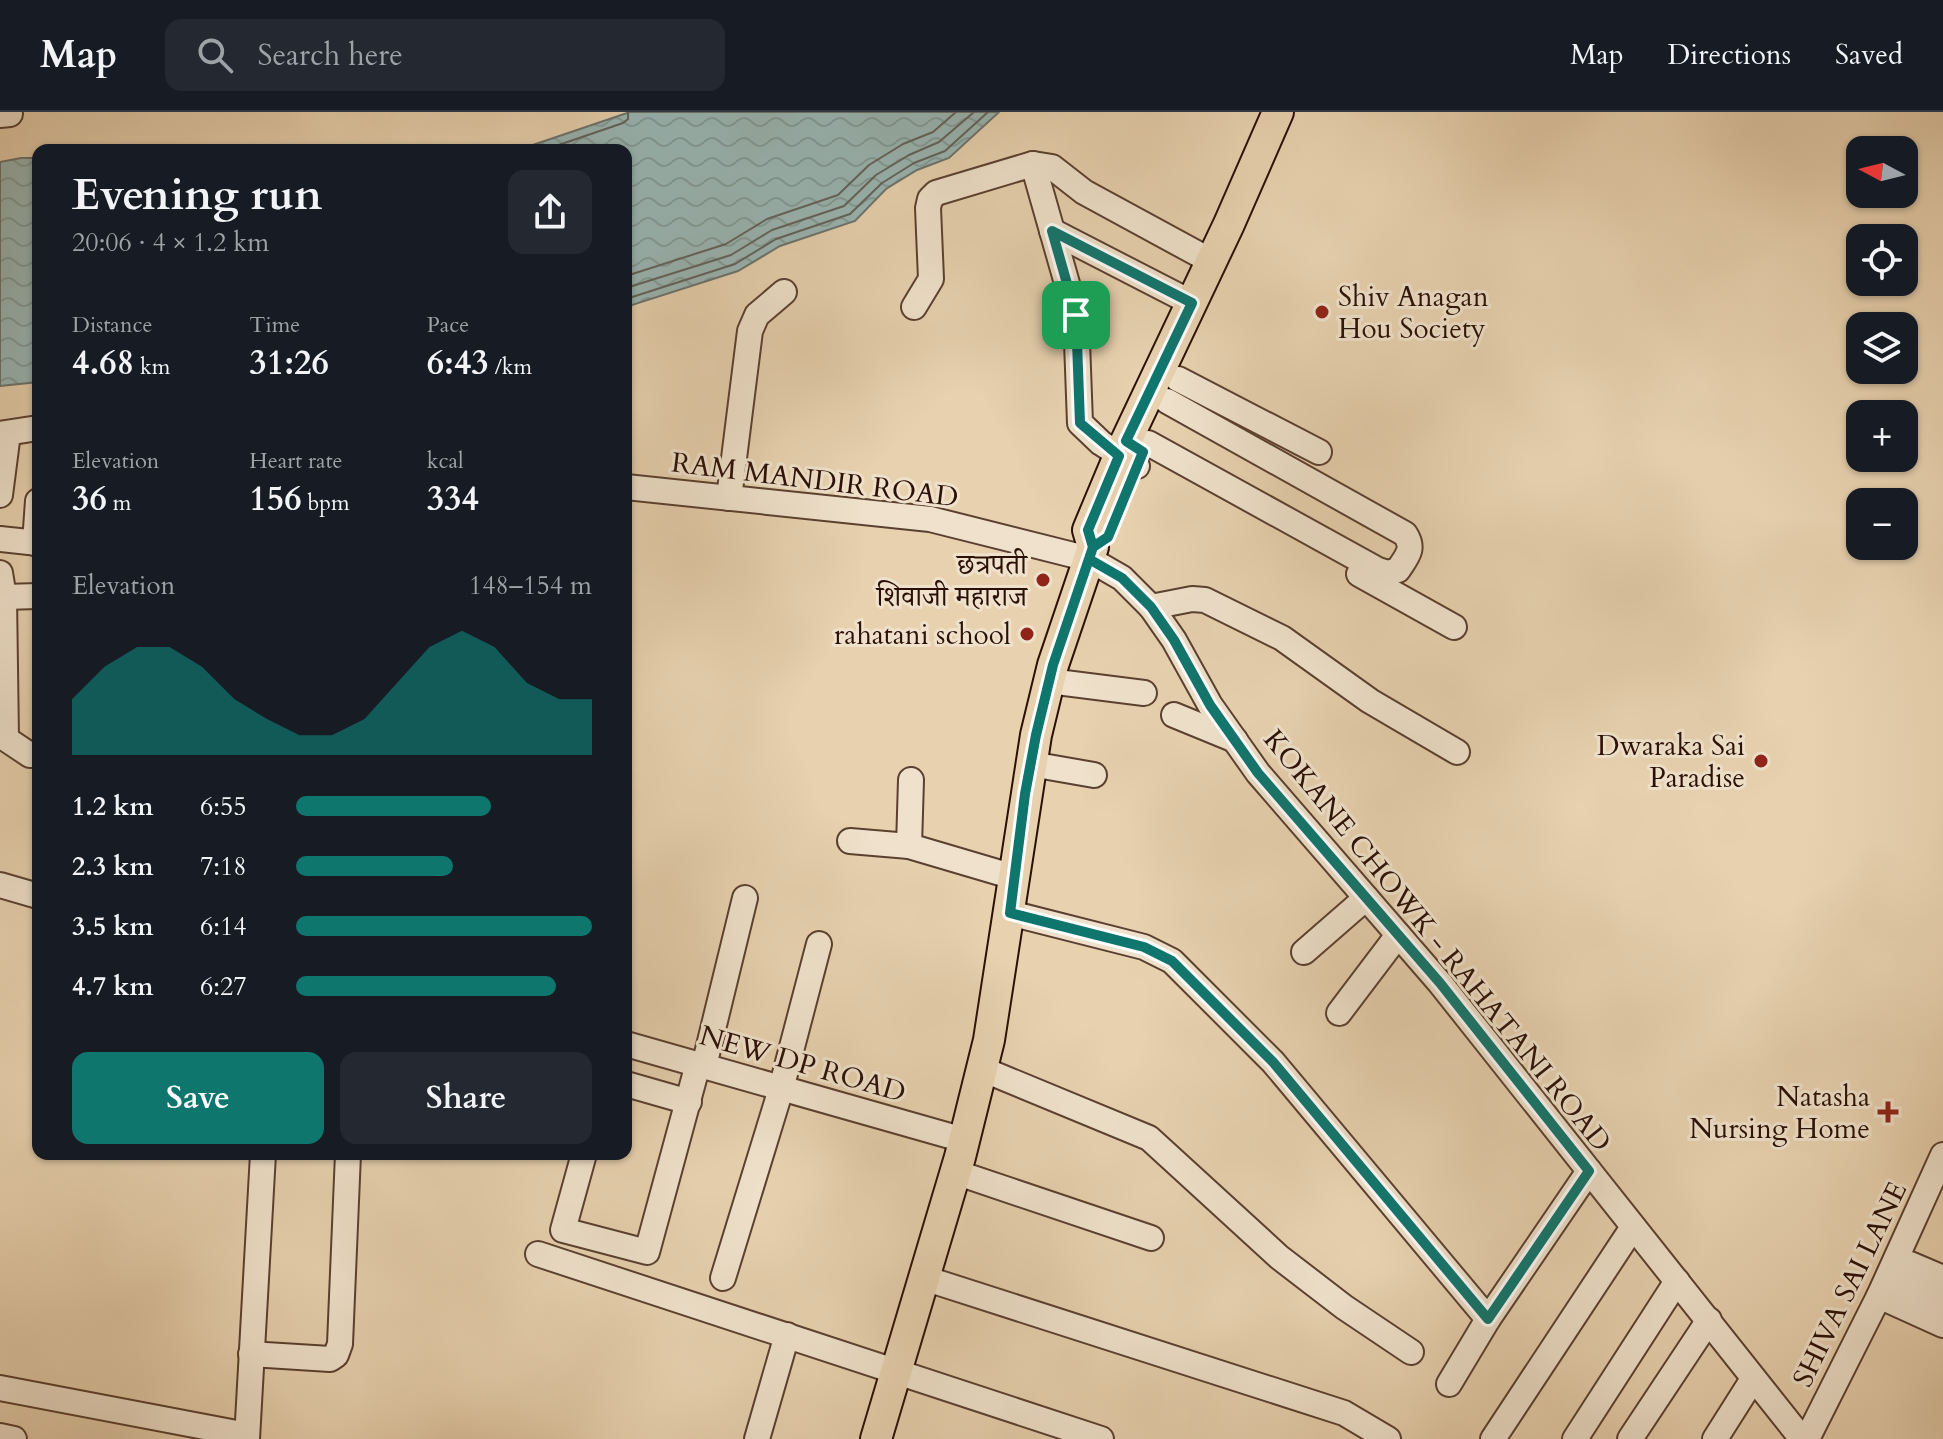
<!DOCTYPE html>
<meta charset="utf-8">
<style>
body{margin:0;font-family:Cardo,"Noto Serif Devanagari",serif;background:#242831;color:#f1f3f6;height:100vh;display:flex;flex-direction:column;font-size:30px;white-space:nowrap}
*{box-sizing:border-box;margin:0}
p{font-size:26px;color:#9ea1a6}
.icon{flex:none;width:44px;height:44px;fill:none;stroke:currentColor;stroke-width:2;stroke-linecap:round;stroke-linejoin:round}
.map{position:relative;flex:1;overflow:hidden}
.panel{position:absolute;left:32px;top:32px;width:600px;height:1016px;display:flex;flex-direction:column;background:#171b24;border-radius:16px;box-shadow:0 2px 6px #0004}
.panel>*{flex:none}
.needle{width:52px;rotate:277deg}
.tools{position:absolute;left:1846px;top:24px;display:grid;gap:16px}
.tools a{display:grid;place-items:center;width:72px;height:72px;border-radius:16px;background:#171b24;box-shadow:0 2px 6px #0004;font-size:40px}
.pin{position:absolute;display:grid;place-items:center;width:68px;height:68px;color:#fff;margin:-34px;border-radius:16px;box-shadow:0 4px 12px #0006}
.round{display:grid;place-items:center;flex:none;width:84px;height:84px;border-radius:16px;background:#242831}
.summary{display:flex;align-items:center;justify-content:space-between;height:136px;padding:0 40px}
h1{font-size:44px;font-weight:700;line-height:60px}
.metrics{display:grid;grid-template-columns:repeat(3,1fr);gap:12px;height:136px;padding:8px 40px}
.metrics div{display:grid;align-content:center}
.metrics b{font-size:34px;font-weight:700}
.metrics small{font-size:22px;font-weight:400}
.metrics p{font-size:22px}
.chart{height:224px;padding:16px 40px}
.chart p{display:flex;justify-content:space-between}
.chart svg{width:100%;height:144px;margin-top:8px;fill:#0f766e;opacity:.7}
.button{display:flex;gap:16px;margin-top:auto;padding:16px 40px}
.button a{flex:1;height:92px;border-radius:16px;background:#0f766e;color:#fff;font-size:32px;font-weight:700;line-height:92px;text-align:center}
.button a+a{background:#242831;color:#f1f3f6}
ul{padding:0 40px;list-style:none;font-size:26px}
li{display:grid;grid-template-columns:128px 96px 1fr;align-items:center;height:60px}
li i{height:20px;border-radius:10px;background:#0f766e}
header{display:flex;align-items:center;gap:48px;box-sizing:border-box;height:112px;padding:0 40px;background:#171b24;border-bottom:2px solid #363941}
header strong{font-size:38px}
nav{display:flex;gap:44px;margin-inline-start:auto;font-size:28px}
.search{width:560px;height:72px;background:#242831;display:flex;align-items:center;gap:20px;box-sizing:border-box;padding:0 28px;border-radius:16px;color:#9ea1a6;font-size:30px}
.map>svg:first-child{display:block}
.water{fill:url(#water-waves);stroke:#6c736e;stroke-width:2}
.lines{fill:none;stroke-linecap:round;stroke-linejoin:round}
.shore{stroke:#62625c;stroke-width:2}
.minor-casing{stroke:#5a4030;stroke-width:28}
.major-casing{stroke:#2b1006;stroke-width:34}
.minor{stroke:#efe1cb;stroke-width:24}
.major{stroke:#e7d1af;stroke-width:30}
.route-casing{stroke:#fff;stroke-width:16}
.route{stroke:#0f766e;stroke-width:10}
.poi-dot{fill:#8f2418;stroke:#efe1cb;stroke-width:3}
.labels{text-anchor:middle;stroke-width:6;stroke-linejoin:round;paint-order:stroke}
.poi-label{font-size:28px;fill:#2b1006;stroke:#efe1cb;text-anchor:end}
.street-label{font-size:28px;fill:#2b1006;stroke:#efe1cb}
</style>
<header>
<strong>Map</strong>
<div class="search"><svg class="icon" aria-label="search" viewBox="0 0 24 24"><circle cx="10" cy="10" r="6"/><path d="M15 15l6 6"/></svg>Search here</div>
<nav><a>Map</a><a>Directions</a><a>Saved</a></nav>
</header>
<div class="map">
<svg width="1943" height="1327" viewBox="0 0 1943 1327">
<defs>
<pattern id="water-waves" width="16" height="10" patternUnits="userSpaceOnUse" patternTransform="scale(2)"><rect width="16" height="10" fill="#98b5b3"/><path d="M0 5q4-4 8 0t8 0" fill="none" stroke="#839b98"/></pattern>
</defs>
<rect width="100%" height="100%" fill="#e7d1af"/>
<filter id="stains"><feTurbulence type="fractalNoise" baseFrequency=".0025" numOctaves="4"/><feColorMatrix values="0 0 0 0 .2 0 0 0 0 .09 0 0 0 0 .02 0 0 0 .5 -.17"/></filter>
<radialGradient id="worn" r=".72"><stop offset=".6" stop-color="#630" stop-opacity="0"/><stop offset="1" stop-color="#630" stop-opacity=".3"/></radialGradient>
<!-- water -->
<g class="water">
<polygon points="630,0 999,0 949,46 917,58 886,77 855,109 780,134 738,159 626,195 626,38 518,38"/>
<polygon points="21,46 38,46 38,270 0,274 0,50"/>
</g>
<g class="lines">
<!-- shore -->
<g class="shore">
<polyline points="544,38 623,11 628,7 628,0"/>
<polyline points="626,164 726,132 767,107 838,83 869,53 903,32 933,20 956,0"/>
<polyline points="626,176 731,143 772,118 844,94 876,63 909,43 939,30 974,0"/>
<polyline points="626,187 735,152 776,127 850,102 882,71 914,51 945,39 988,0"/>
</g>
<defs>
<g id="minor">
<polyline points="0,3 10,2"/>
<polyline points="1033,52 1052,55 1084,80 1211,149"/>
<polyline points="1052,119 1192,191"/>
<polyline points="914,195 931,167 928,96 930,87 936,81 1033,52 1076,203 1080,311 1101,331 1137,354"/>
<polyline points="1178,267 1319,340"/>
<polyline points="0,322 38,316"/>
<path d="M1148,331L1378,458L1388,461L1398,458C1407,444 1415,437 1405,422L1167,289"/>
<polyline points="626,375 930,407 1089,447 1122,466 1151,495 1174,528 1210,593 1258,661 1440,871 1802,1327"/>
<polyline points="0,383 8,321"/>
<polyline points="729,386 750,219 757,203 784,180"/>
<polyline points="0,427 38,431"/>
<polyline points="35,431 38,389"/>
<polyline points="0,461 4,485 6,627 30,643"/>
<polyline points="1359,462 1454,515"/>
<polyline points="4,485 38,484"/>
<polyline points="1151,495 1192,487 1205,488 1282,526 1370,589 1457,640"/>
<polyline points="1049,569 1144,581"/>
<polyline points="1174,603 1235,628"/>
<polyline points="1031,652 1094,663"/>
<polyline points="850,729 909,734 1014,765"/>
<polyline points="909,734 911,668"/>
<polyline points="0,773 38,784"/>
<polyline points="1010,801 1144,835 1172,849 1273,950 1488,1207"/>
<polyline points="1304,840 1366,786"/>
<polyline points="1339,901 1398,823"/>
<polyline points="626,932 964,1028"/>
<polyline points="704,954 745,786"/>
<polyline points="982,957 1149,1026 1279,1145 1344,1195 1411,1240"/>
<polyline points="626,972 689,990"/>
<polyline points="584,1042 563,1118 647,1140 698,952"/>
<polyline points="955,1060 1151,1126"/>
<polyline points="538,1142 1101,1327"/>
<polyline points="1910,1152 1943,1166"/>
<polyline points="1889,1163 1943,1188"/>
<polyline points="723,1166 781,977 819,832"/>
<polyline points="924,1166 1344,1301 1388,1327"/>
<polyline points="1879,1184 1943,1213"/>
<polyline points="251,1242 330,1247 336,1243 340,1232 348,1042"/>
<polyline points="1449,1272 1488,1207 1589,1059"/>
<polyline points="0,1276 247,1323"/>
<polyline points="0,1324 14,1327"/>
<polyline points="247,1327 263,1042"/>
<polyline points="757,1327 787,1223"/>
<polyline points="1493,1327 1633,1115"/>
<polyline points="1575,1327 1677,1169"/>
<polyline points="1630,1327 1709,1208"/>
<polyline points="1715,1327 1753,1267"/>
<polyline points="1807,1327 1879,1184 1943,1043"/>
</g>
<polyline id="major" points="876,1327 960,1045 989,928 1036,623 1053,553 1093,435 1088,418 1119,344 1229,112 1278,0"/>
</defs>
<!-- minor casing -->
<use href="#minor" class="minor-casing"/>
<!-- major casing -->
<use href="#major" class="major-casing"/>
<!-- minor -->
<use href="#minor" class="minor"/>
<!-- major -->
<use href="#major" class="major"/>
</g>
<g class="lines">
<defs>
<polyline id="route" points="1076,203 1080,311 1119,344 1088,418 1093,435 1053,553 1036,623 1025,682 1010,801 1144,835 1172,849 1273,950 1488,1207 1589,1059 1440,871 1258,661 1210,593 1174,528 1151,495 1122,466 1089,447 1093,435 1108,425 1143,340 1126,329 1192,191 1052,119 1076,203"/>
</defs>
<!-- route casing -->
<use href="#route" class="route-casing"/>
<!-- route -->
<use href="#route" class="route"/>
</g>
<!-- markers -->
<g class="poi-dot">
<circle cx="1322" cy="200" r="8"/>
<circle cx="1043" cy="468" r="8"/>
<circle cx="1027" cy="522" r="8"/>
<circle cx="1761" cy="649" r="8"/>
<path d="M1884 988h8v8h8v8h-8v8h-8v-8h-8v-8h8z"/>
</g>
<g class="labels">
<!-- poi labels -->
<g class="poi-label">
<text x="1338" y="194" text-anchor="start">Shiv Anagan<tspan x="1338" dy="32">Hou Society</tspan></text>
<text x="1027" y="462">छत्रपती<tspan x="1027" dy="32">शिवाजी महाराज</tspan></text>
<text x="1011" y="532">rahatani school</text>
<text x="1745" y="643">Dwaraka Sai<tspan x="1745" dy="32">Paradise</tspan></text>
<text x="1870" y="994">Natasha<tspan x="1870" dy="32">Nursing Home</tspan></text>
</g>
<!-- street labels -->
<g class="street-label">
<text transform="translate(815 367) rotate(7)" y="10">RAM MANDIR ROAD</text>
<text transform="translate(1438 828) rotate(51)" y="10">KOKANE CHOWK - RAHATANI ROAD</text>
<text transform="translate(803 951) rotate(16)" y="10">NEW DP ROAD</text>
<text transform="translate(1849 1172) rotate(-64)" y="10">SHIVA SAI LANE</text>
</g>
</g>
<rect width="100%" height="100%" filter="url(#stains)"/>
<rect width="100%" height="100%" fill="url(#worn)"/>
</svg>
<div class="tools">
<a><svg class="needle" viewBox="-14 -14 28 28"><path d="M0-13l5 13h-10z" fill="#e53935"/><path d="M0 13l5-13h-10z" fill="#9ea1a6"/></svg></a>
<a><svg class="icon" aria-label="locate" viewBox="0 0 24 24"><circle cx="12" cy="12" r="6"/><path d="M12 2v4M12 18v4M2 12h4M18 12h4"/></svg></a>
<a><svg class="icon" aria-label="layers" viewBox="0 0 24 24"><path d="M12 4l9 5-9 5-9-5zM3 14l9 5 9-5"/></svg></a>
<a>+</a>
<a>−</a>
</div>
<div class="pin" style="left:1076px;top:203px;background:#1e9e55"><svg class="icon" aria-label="arrive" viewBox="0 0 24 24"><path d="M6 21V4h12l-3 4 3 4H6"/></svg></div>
<section class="panel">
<div class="summary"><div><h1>Evening run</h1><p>20:06 · 4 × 1.2 km</p></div><a class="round"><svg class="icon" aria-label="share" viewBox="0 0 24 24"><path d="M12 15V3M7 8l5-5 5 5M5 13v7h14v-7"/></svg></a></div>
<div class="metrics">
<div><p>Distance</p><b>4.68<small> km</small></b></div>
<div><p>Time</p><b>31:26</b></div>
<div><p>Pace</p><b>6:43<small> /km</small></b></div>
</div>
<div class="metrics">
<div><p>Elevation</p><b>36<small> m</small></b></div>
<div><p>Heart rate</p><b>156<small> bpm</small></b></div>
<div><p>kcal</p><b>334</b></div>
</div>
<div class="chart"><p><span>Elevation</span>148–154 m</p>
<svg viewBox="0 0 160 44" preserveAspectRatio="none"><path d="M0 44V27L10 17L20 11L30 11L40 17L50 27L60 33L70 38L80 38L90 33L100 22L110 11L120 6L130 11L140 22L150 27L160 27V44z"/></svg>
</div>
<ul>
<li><b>1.2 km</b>6:55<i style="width:66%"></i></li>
<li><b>2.3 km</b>7:18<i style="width:53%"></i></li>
<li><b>3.5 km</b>6:14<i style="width:100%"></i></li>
<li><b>4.7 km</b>6:27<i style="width:88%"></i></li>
</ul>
<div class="button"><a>Save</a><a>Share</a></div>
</section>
</div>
